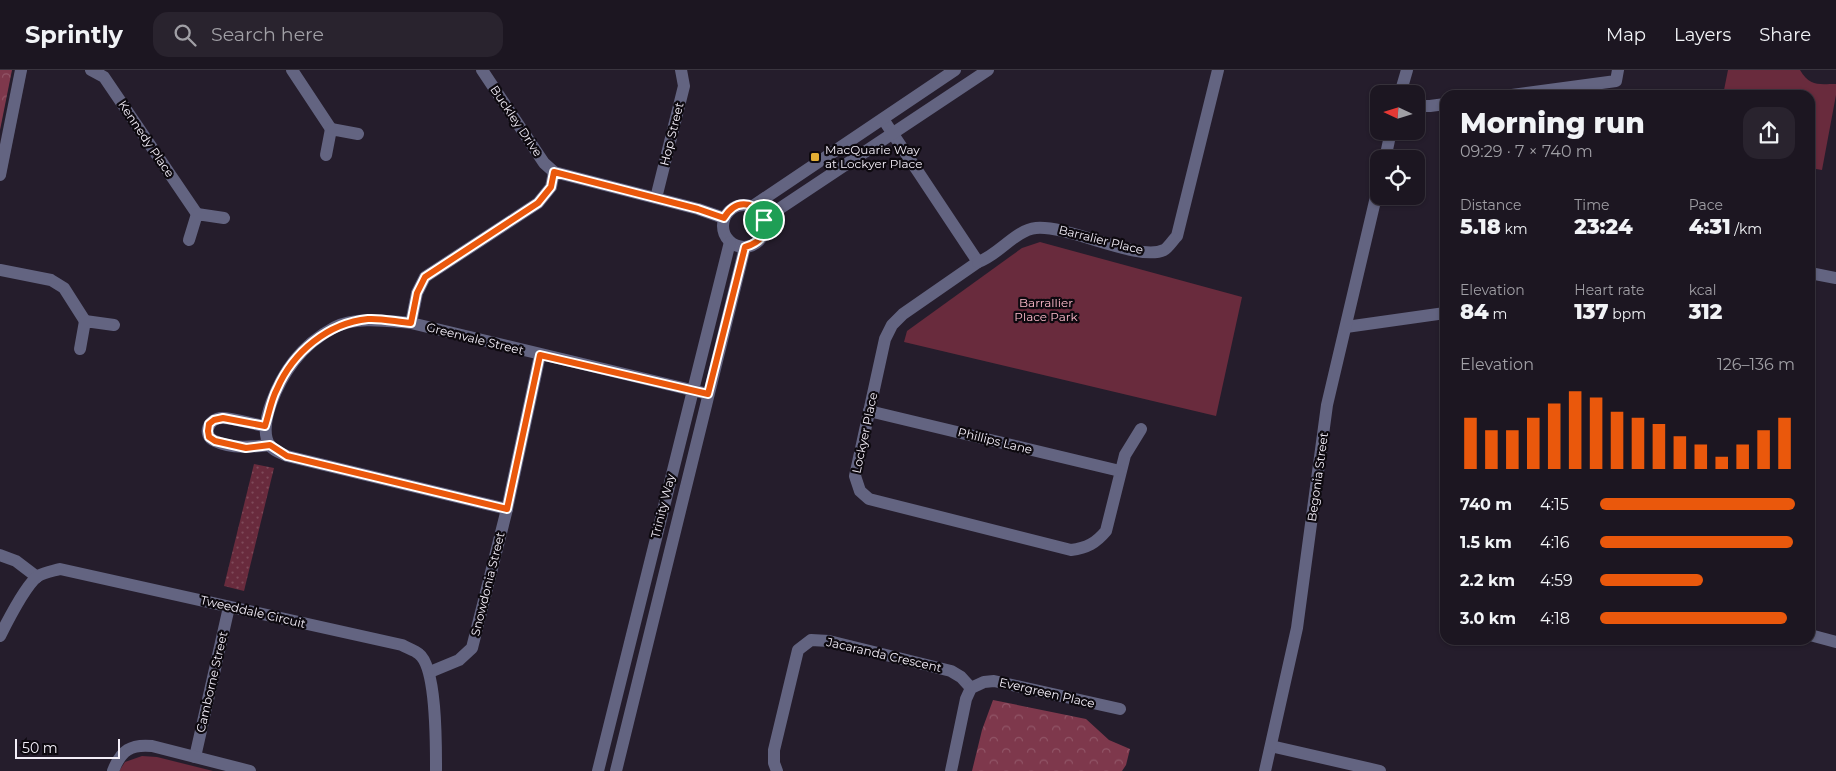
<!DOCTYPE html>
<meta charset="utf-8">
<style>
body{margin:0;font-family:Montserrat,sans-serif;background:#29232e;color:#f1f3f6;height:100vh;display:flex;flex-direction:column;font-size:19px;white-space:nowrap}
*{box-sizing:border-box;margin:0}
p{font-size:16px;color:#a09fa5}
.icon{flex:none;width:28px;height:28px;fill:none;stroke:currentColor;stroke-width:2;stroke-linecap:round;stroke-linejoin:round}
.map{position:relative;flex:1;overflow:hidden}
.drawer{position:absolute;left:1440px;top:20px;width:375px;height:555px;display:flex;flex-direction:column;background:#1c1621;border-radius:15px;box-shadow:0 1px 4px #0004,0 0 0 1px #3a353f}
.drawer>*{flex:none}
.needle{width:32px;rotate:274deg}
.fabs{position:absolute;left:1370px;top:15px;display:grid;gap:10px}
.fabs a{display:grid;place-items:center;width:55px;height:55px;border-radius:10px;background:#1c1621;box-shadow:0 1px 4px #0004,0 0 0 1px #3a353f;font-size:25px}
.scale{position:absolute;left:15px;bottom:12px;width:105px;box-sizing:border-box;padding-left:5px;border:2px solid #f3eef8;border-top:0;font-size:14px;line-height:18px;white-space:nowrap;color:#f3eef8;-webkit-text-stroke:4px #0d090f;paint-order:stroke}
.pin{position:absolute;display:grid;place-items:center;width:42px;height:42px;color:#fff;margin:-21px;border:2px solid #fff;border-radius:50%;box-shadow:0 1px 5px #0007}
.round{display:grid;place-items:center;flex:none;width:52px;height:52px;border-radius:15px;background:#29232e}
.overview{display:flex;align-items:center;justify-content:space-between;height:85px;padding:0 20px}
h1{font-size:28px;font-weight:800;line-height:38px}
.stats{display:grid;grid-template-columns:repeat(3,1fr);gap:8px;height:85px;padding:5px 20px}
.stats div{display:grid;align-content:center}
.stats b{font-size:21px;font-weight:800}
.stats small{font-size:14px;font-weight:400}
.stats p{font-size:14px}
.chart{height:140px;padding:10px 20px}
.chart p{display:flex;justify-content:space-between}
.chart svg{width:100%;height:90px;margin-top:5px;stroke:#ea580c;stroke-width:6}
ul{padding:0 20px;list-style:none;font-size:16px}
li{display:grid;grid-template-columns:80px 60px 1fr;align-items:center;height:38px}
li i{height:12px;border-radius:6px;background:#ea580c}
header{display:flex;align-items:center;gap:30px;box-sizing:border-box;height:70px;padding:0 25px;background:#1c1621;border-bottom:1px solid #3a353f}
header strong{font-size:24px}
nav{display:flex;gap:28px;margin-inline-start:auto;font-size:18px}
.search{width:350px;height:45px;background:#29232e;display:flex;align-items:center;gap:12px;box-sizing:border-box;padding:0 18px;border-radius:15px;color:#a09fa5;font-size:19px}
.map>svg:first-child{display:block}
.grass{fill:url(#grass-dots)}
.forest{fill:url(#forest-crowns)}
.park{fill:#692b3d}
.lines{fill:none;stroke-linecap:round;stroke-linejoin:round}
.minor{stroke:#636481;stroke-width:12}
.route-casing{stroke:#fff;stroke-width:10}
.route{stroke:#ea580c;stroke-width:6}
.poi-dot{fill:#e3ae34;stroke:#0d090f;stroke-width:2}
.labels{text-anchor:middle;stroke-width:4.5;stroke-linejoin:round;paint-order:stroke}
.street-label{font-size:12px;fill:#f3eef8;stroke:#0d090f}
.poi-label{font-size:12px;fill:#f3eef8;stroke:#0d090f;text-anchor:start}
.park-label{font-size:12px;fill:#fcbaca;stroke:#0d090f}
</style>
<header>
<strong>Sprintly</strong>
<div class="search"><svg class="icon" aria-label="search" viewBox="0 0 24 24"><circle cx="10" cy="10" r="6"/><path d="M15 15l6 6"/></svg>Search here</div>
<nav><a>Map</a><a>Layers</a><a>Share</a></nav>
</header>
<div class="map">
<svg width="1836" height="701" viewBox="0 0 1836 701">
<defs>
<pattern id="grass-dots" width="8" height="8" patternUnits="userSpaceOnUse" patternTransform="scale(1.25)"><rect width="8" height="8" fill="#692b3d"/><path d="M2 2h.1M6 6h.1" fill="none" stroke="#7f4a5a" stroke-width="1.8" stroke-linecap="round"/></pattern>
<pattern id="forest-crowns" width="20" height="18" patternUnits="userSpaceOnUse" patternTransform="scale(1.25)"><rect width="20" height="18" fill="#7e384c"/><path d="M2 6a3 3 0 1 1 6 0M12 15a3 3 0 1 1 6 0" fill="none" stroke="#915567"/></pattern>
</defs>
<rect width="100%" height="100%" fill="#251d2c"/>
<!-- grass -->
<polygon class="grass" points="254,394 274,398 244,521 224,516"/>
<!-- forest -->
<g class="forest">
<polygon points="0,0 12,0 0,60"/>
<polygon points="993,630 1086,649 1109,670 1130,679 1126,695 1122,701 972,701 982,660"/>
</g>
<!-- park -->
<g class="park">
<path d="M1728,0H1800C1810,17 1819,14 1836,14V25L1822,100L1810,98V25H1723Z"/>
<polygon points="1040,172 1242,227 1216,346 904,272 907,261 1022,178"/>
<polygon points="142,686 157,687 213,701 119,701 125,692"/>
</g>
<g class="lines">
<!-- minor -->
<g class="minor">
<polyline points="91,0 104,7 197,144"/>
<polyline points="292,0 331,59"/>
<polyline points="482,0 544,93 554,102 698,139 724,148"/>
<polyline points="1400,24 1407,0"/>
<polyline points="1512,25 1616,11 1618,0"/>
<polyline points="1416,36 1430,36 1445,34"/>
<path d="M883,49L978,192L903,244L892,255L885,269L855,406L860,421L869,429L1071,480C1087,478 1096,473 1106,461L1125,385L1141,359"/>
<polyline points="326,85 331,59 358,64"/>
<polyline points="1385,89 1391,61"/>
<polyline points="0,105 21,0"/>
<polyline points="656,128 684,16 681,0"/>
<circle cx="744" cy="156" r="21"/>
<polyline points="753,136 955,0"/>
<polyline points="764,149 988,0"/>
<polyline points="189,170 197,144 224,148"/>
<path d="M978,192C999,185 1015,160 1036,158C1069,155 1138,192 1164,180C1168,178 1173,170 1177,166L1218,0"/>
<polyline points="0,200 51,210 64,218 85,251"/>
<polyline points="1810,203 1836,208"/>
<polyline points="411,253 417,223 425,207 538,133 551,117 554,102"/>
<polyline points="1346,257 1445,243"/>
<polyline points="80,279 85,251 114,255"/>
<polyline points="869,341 1120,401"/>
<path d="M265,356C252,354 234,348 222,348C209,348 201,365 215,371C232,379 252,377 270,375"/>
<path d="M507,439L287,386C281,383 274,381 270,376C256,355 280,309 294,291C304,278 320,265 335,257C357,246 387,251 411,253L708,324"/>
<polyline points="0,485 16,491 37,507"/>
<polyline points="1810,565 1836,572"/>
<path d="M0,566C7,552 26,515 38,506C45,502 53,501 60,499L402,575C407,578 415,580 419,584C437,598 436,678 436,701"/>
<polyline points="430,602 459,590 472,578 507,439 540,285"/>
<polyline points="1271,676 1380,701"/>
<polyline points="195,687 229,537"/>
<path d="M113,701C121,680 131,674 152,676L250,701"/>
<polyline points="598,701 730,172"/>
<polyline points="616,701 745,177"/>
<polyline points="777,701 774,693 774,680 798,580 811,570 829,571 951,601 961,607 971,618"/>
<polyline points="951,701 966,629 971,618 984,612 994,611 1120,639"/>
<polyline points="1265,701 1297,558 1327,335 1379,114"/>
</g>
</g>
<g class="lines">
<defs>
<path id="route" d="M554,102L698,139L724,148C747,109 791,164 745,177L708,324L540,285L507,439L287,386L270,375L246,378L215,371L209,367L208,361L209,354L214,350L223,348L265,356C269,344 271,330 277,319C293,282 328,253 368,249C381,248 397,252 411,253L417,223L425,207L538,133L551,117Z"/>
</defs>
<!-- route casing -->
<use href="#route" class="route-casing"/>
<!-- route -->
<use href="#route" class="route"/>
</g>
<!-- markers -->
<rect class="poi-dot" x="810" y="82" width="10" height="10" rx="2.5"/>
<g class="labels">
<!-- street labels -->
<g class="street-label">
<text transform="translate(516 51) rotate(56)" y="4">Buckley Drive</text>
<text transform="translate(672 64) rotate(-76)" y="4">Hop Street</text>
<text transform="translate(146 69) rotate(56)" y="4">Kennedy Place</text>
<text transform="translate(1101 170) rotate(14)" y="4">Barralier Place</text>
<text transform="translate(475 269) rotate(14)" y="4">Greenvale Street</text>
<text transform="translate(865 363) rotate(-78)" y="4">Lockyer Place</text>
<text transform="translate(995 371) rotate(14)" y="4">Phillips Lane</text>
<text transform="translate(1318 407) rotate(-82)" y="4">Begonia Street</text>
<text transform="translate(663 436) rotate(-76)" y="4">Trinity Way</text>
<text transform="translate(488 514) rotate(-76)" y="4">Snowdonia Street</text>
<text transform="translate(253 542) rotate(13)" y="4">Tweeddale Circuit</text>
<text transform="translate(884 585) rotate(13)" y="4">Jacaranda Crescent</text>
<text transform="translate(212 612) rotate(-77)" y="4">Camborne Street</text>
<text transform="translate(1047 623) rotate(13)" y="4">Evergreen Place</text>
</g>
<!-- poi labels -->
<g class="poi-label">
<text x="825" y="84">MacQuarie Way<tspan x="825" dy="14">at Lockyer Place</tspan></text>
</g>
<!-- park labels -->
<g class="park-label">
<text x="1046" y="237">Barrallier<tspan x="1046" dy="14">Place Park</tspan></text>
</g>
</g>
</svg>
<div class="fabs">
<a><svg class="needle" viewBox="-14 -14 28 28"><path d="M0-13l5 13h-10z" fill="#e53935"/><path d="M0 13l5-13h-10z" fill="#a09fa5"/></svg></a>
<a><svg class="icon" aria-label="locate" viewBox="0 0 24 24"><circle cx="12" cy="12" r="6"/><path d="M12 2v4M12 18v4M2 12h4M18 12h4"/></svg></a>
</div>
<div class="scale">50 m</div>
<div class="pin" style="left:764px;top:150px;background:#1e9e55"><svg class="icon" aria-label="arrive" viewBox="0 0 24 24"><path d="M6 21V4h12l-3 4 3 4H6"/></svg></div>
<section class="drawer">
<div class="overview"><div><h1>Morning run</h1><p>09:29 · 7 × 740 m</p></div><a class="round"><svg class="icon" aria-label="share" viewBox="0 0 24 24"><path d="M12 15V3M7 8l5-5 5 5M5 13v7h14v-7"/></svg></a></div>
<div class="stats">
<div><p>Distance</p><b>5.18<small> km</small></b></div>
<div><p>Time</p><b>23:24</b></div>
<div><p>Pace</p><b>4:31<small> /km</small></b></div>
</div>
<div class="stats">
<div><p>Elevation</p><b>84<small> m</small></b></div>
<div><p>Heart rate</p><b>137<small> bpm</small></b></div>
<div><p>kcal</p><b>312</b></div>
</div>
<div class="chart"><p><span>Elevation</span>126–136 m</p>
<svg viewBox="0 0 160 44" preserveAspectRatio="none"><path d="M5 44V19M15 44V25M25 44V25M35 44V19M45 44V12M55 44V6M65 44V9M75 44V16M85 44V19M95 44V22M105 44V28M115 44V32M125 44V38M135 44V32M145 44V25M155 44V19"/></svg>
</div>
<ul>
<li><b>740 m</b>4:15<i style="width:100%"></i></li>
<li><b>1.5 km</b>4:16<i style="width:99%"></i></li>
<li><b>2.2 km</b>4:59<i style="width:53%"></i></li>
<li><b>3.0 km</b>4:18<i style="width:96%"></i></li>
</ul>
</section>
</div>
